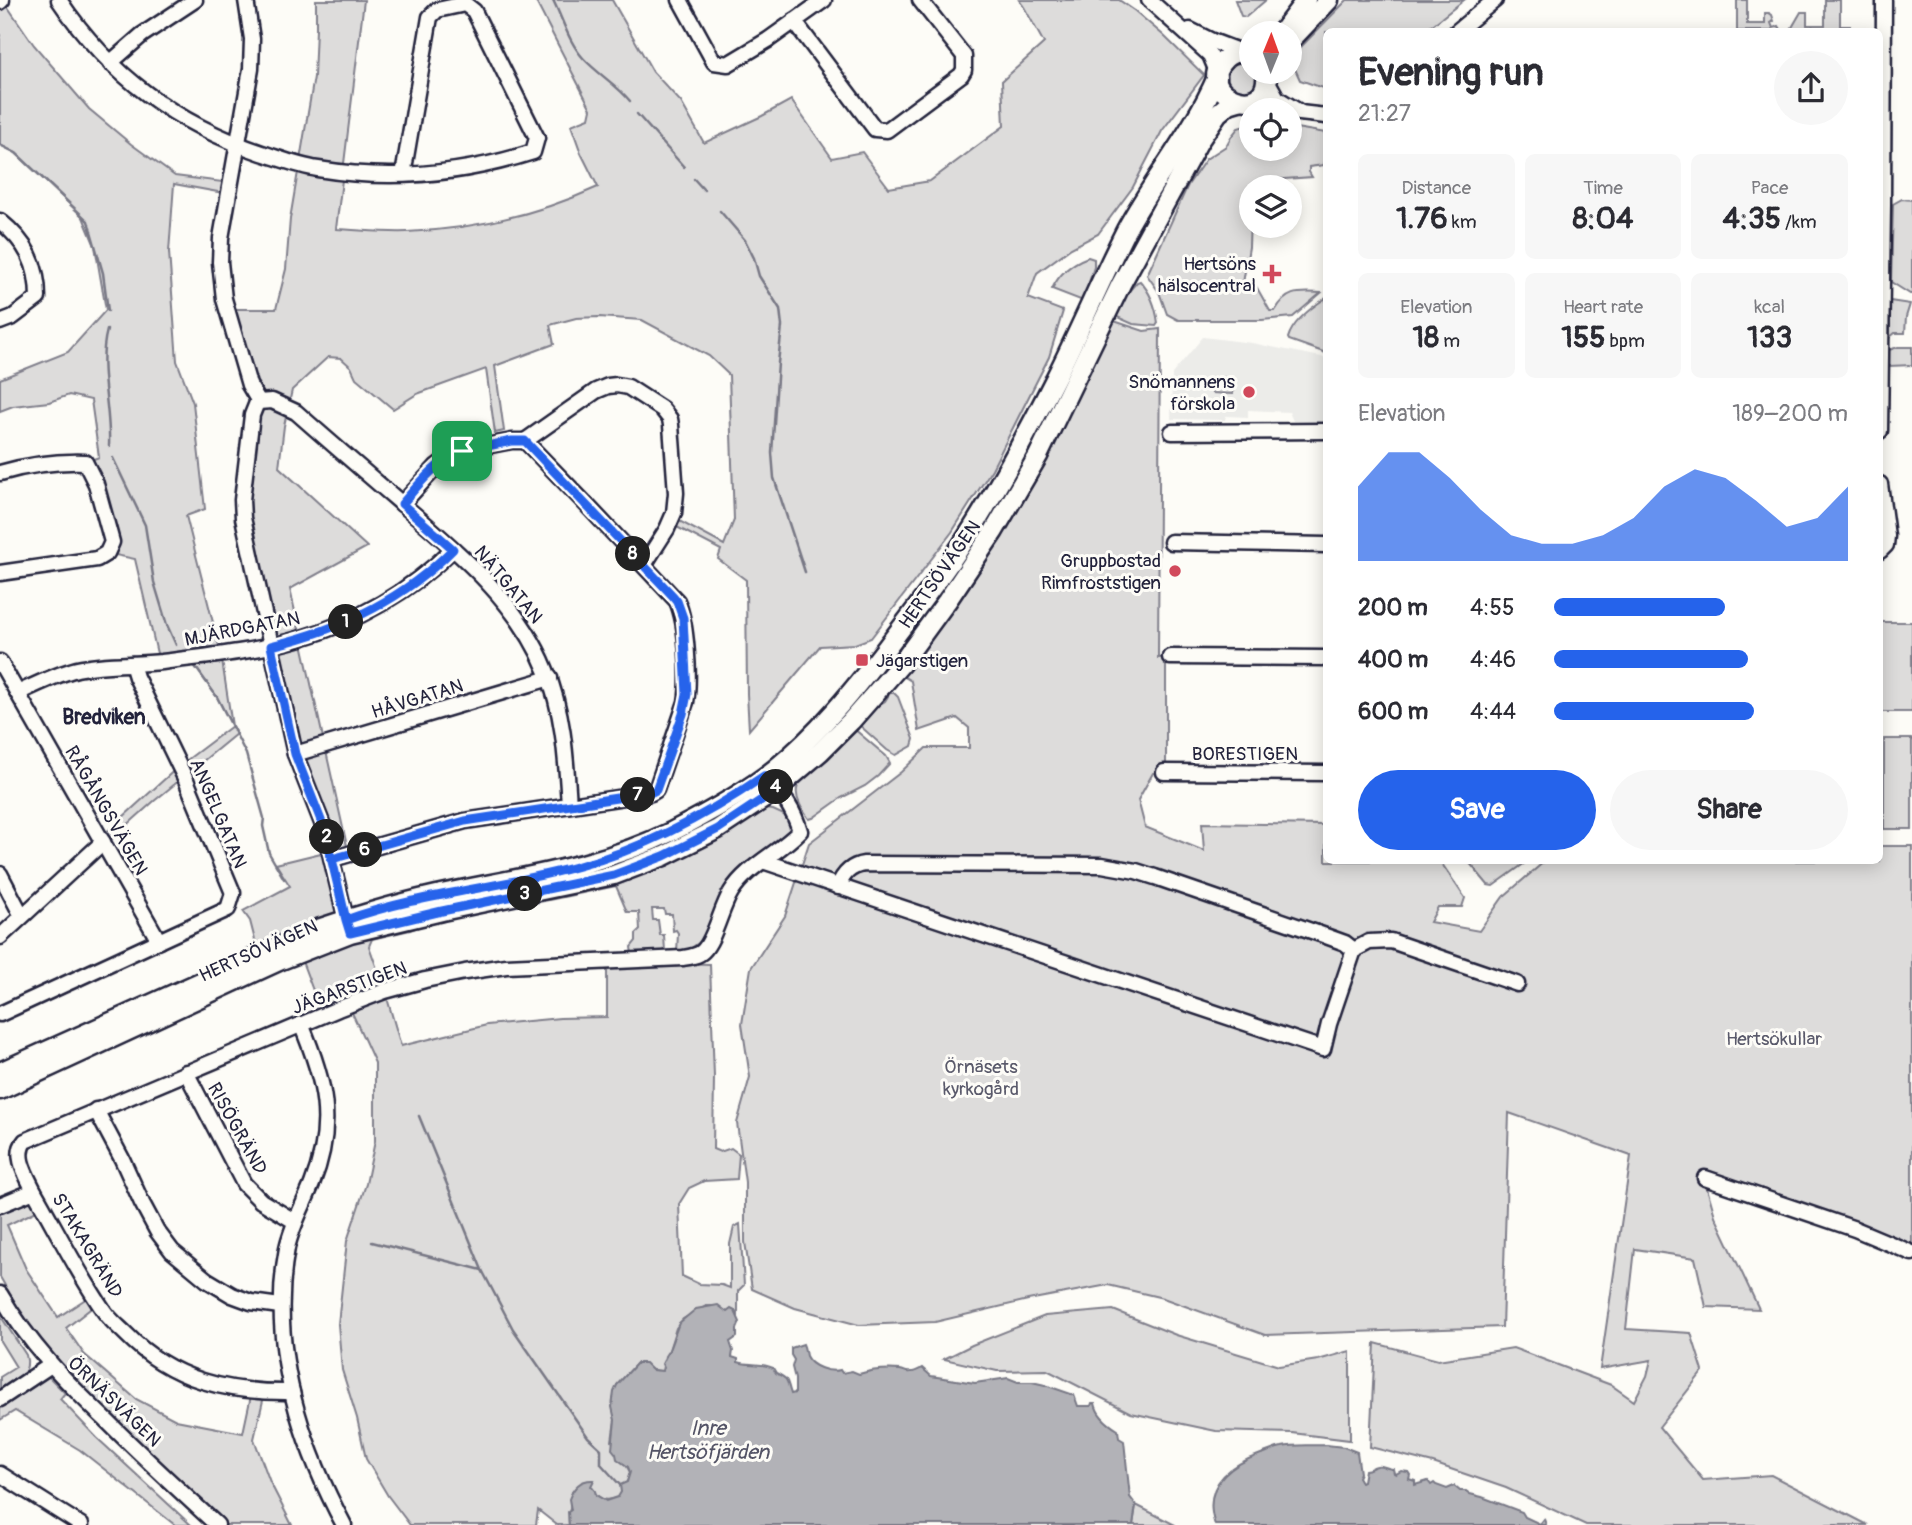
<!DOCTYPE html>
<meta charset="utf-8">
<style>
body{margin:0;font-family:Pangolin,sans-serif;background:#f7f7f7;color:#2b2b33;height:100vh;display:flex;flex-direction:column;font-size:26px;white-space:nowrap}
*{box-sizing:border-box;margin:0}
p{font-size:23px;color:#7c7c81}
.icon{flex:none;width:38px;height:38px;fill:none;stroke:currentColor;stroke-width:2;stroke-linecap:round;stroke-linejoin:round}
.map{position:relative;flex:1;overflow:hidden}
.side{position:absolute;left:1323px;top:28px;width:560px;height:836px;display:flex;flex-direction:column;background:#fff;border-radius:10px;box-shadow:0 4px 18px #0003}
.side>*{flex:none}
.needle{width:46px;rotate:1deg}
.fabs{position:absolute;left:1239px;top:21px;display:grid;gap:14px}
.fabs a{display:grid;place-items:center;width:63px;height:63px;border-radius:50%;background:#fff;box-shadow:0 4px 18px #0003;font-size:35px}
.pin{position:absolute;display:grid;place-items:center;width:60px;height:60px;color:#fff;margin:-30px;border-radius:14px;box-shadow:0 4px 10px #0006}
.km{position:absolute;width:35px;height:35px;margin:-18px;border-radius:50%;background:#222;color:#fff;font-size:19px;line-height:35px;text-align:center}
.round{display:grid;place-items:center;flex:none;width:74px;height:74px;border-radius:37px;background:#f7f7f7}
.overview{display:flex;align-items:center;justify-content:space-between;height:119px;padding:0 35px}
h1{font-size:38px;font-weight:700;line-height:52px}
.metrics{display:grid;grid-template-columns:repeat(3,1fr);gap:10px;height:119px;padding:7px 35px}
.metrics div{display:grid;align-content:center;border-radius:10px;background:#f7f7f7;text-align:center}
.metrics b{font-size:30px;font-weight:700}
.metrics small{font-size:19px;font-weight:400}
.metrics p{font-size:19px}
.chart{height:196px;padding:14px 35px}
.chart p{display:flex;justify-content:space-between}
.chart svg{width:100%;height:126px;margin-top:7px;fill:#2563eb;opacity:.7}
.button{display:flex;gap:14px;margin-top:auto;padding:14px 35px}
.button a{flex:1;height:80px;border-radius:42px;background:#2563eb;color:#fff;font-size:28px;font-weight:700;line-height:80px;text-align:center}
.button a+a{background:#f7f7f7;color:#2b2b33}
ul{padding:0 35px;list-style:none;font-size:23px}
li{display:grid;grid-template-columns:112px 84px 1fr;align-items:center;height:52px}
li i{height:18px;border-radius:9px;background:#2563eb}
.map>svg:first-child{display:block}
.built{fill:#ecece9}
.green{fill:#dddcdb;stroke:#807f8b;stroke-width:2}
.water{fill:#b2b2b7;stroke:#787885;stroke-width:2}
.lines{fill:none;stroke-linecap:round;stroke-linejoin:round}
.stream{stroke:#787885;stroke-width:2.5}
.minor-casing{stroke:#22223b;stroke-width:19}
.major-casing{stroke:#22223b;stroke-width:23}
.minor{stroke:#fdfcf7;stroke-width:14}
.major{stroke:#fdfcf7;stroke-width:18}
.route-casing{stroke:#fff;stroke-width:14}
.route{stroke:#2563eb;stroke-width:9}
.poi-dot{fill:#d1495b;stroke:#fdfcf7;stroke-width:2.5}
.labels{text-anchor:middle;stroke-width:6;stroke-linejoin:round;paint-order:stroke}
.poi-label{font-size:19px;fill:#22223b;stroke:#fdfcf7;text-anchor:end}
.street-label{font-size:19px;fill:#22223b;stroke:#fdfcf7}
.park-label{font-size:19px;fill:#5a5a6b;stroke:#fdfcf7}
.neighbourhood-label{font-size:21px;font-weight:bold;fill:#22223b;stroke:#fdfcf7}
.water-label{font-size:21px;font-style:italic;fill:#545466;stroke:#fdfcf7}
</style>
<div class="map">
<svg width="1912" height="1525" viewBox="0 0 1912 1525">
<rect width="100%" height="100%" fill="#fdfcf7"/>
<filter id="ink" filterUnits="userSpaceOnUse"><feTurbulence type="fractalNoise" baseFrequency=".0143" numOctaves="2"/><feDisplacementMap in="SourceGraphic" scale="14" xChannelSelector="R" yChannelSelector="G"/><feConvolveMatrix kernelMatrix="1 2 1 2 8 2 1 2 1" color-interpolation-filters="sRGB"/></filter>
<g filter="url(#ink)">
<!-- built -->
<polygon class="built" points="1203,337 1252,343 1326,358 1326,422 1293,421 1289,412 1248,410 1248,417 1226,416 1225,420 1171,419 1172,374"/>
<!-- green -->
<g class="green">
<polygon points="0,0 3,0 34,45 89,109 131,144 175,176 231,183 229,194 174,184 169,252 177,361 193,403 205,509 186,516 221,654 232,726 236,734 153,802 105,845 100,838 179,766 232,726 217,697 194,665 191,663 159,662 135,559 106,553 112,540 85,462 99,457 91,400 69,395 49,402 13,406 0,411 0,379 68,352 106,310 95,246 83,217 16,153 0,145"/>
<path d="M316,0H364L336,229C360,230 384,233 407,232C472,229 539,214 598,187L581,153L571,125L589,118L591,109L535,0H612L653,72L681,102L704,143L762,116L791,100L832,158L862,152L889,188L930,181L1004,126L1002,81L1044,43L1024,7L1019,0H1119L1135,11L1163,35L1204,75L1162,131L1133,187L1098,234L1071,248L1037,273L1028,298L1063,311L1049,357L992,469L952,532L871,638L855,644L820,646L749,730L747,694L746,580L718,559L721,550L669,523L672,517L724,545L734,520L729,375L709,356L642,320L599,317L576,318L550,325L554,344L495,366L504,431L495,433L486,369L417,394L393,409L356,378L351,367L341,358L328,357L292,390L284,426L279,467L367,547L290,589L349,855L332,860L346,919L279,940L256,944L250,921L243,911L290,886L276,864L329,851L310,790L243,511L258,402L226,309H276L286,269L290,219L314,77L316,29Z"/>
<polygon points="1235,0 1266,0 1246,17 1241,16"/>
<polygon points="1347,0 1464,0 1425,31 1326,32 1326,89 1300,80 1290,58"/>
<polygon points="1737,0 1747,0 1747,24 1765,24 1765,13 1769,13 1772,15 1774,21 1771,23 1773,28 1779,26 1782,31 1737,31"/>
<polygon points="1825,0 1840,0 1840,26 1850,26 1850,31 1790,31 1801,12 1807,12 1807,25 1825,25"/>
<path d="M1240,61L1251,63V72H1258C1258,82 1255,89 1244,92L1233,88C1223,78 1227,66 1240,61Z"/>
<polygon points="1216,91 1226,100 1038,442 983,537 883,675 832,730 812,748 914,624 1115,266"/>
<path d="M1251,124V149H1290V127L1326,133V157L1324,165L1309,167V172L1312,177L1270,180L1263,187H1251L1249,247L1243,283L1256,286L1270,311H1275C1287,290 1298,292 1321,293L1293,317L1262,320H1178L1167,314L1159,292L1147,275L1188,185L1206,159L1226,146L1231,137L1238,128Z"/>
<polygon points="1902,199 1912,200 1912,294 1910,294 1891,282 1893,204"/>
<path d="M1088,257L1094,259V267L1083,301L1052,289C1059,274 1072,263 1088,257Z"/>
<path d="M1140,281C1151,293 1156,308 1158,323L1156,326L1133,324L1115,316L1122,299L1137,282Z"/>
<path d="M1326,298V353L1289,340L1288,338C1293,321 1312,307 1326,298Z"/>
<polygon points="1890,301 1910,304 1906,317 1905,333 1895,333 1890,337"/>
<polygon points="1105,318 1144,331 1160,329 1158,658 1166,657 1166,772 1153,773 1138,800 1145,827 1204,851 1202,823 1326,825 1326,861 1440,861 1465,898 1462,907 1438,907 1430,922 1479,931 1503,897 1545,861 1880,861 1880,846 1912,846 1912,1252 1705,1181 1715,1216 1759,1309 1706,1307 1695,1258 1635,1249 1626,1329 1691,1333 1703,1371 1659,1427 1703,1480 1771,1475 1868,1525 1586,1525 1506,1488 1433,1463 1370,1447 1375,1343 1438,1360 1513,1348 1611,1385 1634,1401 1647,1376 1651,1360 1600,1369 1631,1156 1509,1113 1502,1327 1265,1335 1163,1298 1108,1285 1028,1300 935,1322 859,1325 795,1308 752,1289 745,1242 745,1182 737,1123 750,1077 742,1024 751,968 785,916 809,843 901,772 926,748 969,748 969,728 957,718 919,731 911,681 895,671 999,521"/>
<polygon points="1898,347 1912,347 1912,365 1889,366 1889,350"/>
<polygon points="1213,377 1234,378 1233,394 1212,393"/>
<rect x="1880" y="622" width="32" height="90"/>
<polygon points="890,693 894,693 898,697 914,739 912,746 896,755 887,750 858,724 869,711 885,701"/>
<path d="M853,728L886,756L890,763L878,776L865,786L841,798L813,818L809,819C803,811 795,799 797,789C800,774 841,740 853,728Z"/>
<rect x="1884" y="739" width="28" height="90"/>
<path d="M765,809L773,810L784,815L788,821L790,827L788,833L760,857L705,938L686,952L677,953L678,933L676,930L673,931L672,914H665L664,909H652L653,920H658L660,935H664L665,952L632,954L631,947L636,941V934L640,930L639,912H627L616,886L525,905L523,904L449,916L410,930L372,939L369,946L385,991L401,1046L487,1025L560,1018L607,1017V961L710,964L714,1077L713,1149L720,1152L731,1148L739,1154L737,1179L704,1181L689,1188L679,1204L682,1276L699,1284L722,1285L730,1288V1244L734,1227L740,1224L744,1285L738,1291V1317L735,1311L727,1312L714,1306H706L683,1319L676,1328L669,1350L665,1356L662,1371L652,1370L637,1363L617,1385L613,1400L615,1420L612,1441L630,1472C629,1479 622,1492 618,1498C604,1502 598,1500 591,1486L593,1481L582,1482L572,1492C572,1503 567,1516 569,1525H557L538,1510L536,1525H410L388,1496L366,1459L357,1418L342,1370L338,1324L347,1241L366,1184L375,1141V1063L349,1006L323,1017L300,956L350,934L584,890Z"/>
<polygon points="1468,861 1525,861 1525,863 1493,886 1488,885"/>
<polygon points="34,1191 43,1208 7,1225 26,1269 58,1317 93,1294 99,1302 66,1328 84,1354 136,1399 176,1420 243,1433 252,1391 265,1392 254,1439 270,1482 292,1525 217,1525 51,1365 0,1277 0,1205"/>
<polygon points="1113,1310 1176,1335 1279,1366 1318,1360 1350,1351 1350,1440 1292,1433 1216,1431 1131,1413 1047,1370 997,1371 944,1359 972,1345 1045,1316"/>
<path d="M0,1315L26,1355C32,1375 14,1383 0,1393V1377L16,1367L0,1341Z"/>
<polygon points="43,1371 65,1393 60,1399 97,1438 191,1525 175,1525 80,1450 15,1411 0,1420 0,1400"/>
<polygon points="1136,1505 1175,1525 1176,1525 1133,1525"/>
</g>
<!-- water -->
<g class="water">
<path d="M718,1305L727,1312L731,1309L735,1311L740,1322L737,1329V1337L730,1342L733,1351L732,1357L738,1359V1362C749,1366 761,1362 773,1368L776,1373C790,1380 786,1380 791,1394L795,1393V1379L792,1367L794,1360L791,1355V1348L803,1344C805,1348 805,1352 806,1356C811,1367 830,1373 840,1370L842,1373L852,1371L859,1374C872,1370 887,1369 900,1370C906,1371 905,1373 911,1372C915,1372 918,1370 922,1368L931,1376L975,1383L1008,1378L1018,1382H1032L1045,1385L1074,1395L1078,1406H1091L1092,1403H1095C1097,1415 1108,1424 1118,1430L1119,1438L1124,1441L1130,1497L1136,1505L1133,1525H569L568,1512L571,1510L569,1499C573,1488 581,1479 594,1480L591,1486L595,1491L596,1495L606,1501L618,1497L621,1492L620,1485L627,1482L630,1472L628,1467L617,1459L616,1454L612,1449L615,1420L612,1407L614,1392L617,1385L637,1363H645L652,1370L662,1371L664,1368L662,1364L669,1350L679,1323L696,1309Z"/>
<path d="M1326,1445L1344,1447L1357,1452L1360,1473L1358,1477L1361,1482L1363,1481L1365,1470C1371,1470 1371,1467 1377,1466C1380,1464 1387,1469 1393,1469L1394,1473L1396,1474L1401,1471L1408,1472L1410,1475L1409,1479L1415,1481V1485L1428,1481L1431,1485L1434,1483L1436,1485L1447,1489L1454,1486L1460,1491H1466L1470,1494L1482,1497L1522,1512L1525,1517L1540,1524L1544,1519L1546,1525H1215C1202,1487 1227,1466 1261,1454C1268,1452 1275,1448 1282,1447C1296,1444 1312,1446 1326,1445Z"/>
</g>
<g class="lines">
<!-- stream -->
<g class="stream">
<path d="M553,0C563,20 569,43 584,59C598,74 617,85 630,101"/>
<polyline points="637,114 684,167"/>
<polyline points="0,145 16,153 88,221 103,273 108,311"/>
<polyline points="694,179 704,190"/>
<polyline points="720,211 745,240 754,258 759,276 780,309 782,326 778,363 772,453 774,478 805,572"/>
<path d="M107,330C97,368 111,407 109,446"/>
<polyline points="113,458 145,525 154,582 167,625 176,645"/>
<polyline points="194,665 217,697 246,754 264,818 263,826 269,853 284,879"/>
<polyline points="419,1116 482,1270 513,1329 588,1437 601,1449 601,1464 620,1485"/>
<polyline points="372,1242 482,1270"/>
</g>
<defs>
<g id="minor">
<path d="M59,0C110,76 176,124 262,153C281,159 299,166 318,169C390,181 464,174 533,152L537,138L474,11L465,4L437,10L430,17L403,175"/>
<polyline points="246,0 252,39 251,69 221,238 220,262 224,299 249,385 258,400 252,415 242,500 243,518 295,754 324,828 348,928"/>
<polyline points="680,0 714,62 728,64 768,40 824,0"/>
<polyline points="1149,0 1210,55 1218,74"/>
<polyline points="0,2 2,0"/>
<polyline points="794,21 875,129 887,130 961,75 964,70 964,56 920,0"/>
<polyline points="1190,30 1212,41 1241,52"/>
<polyline points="1456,32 1495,0"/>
<polyline points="110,63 142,35 195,0"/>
<polyline points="1267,80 1277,98 1301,113"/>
<polyline points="1245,102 1281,110"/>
<polyline points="1291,112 1326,116"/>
<path d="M0,221C26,242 38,264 38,298L13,317L0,322"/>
<path d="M258,402L272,401L296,412C331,443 366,473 401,503C455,549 519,602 546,670C564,713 566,759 569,805"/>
<polyline points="1880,431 1883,204 1884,0"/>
<polyline points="1172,432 1326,431"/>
<polyline points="525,441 596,391 608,386 617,385 628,387 662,409 670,419 671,425 676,493 674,513 667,529 644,565"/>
<path d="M0,473C28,465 55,461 85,462L96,484L112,542L107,553L97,559L0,573"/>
<polyline points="1880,484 1887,536 1886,545 1880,551"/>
<polyline points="1171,542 1326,545"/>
<polyline points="1170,657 1326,658"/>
<polyline points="0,662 159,941"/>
<path d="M18,693C37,684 57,674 77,669C105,663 134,665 162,662C207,656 254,652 298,639C355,623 411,591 453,549"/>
<polyline points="295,754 550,678"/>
<polyline points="1164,772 1326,773"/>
<path d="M332,859L465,821L651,793L656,790L686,702C690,678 687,623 677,601L583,501L525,441H512L470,449L453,454L437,466L402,504"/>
<polyline points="763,861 1323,1049 1329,1024 1354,950"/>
<polyline points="0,874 22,916"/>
<path d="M838,887C843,874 850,866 864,864L1102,865L1136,871L1155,877L1323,935L1345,943L1354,950L1369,942L1391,941L1517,984"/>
<polyline points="0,937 103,842"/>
<polyline points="0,1014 228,909 233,893 186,780 136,677 132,664"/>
<path d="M301,1024C325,1081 336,1124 312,1184C303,1206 292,1225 287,1248C269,1344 299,1441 344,1525"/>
<polyline points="186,1072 244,1184 261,1201 294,1221"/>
<polyline points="96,1110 122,1159 142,1203 157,1231 172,1251 207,1280 232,1295 251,1302 280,1306"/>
<polyline points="1705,1178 1855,1229 1912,1253"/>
<path d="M34,1191C27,1176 13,1155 25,1141L338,1009L385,991L425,980L465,972L506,966L683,958C690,957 698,956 703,951C715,939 721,908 731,892C747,866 779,853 800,831C794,811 785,796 769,781"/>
<path d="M0,1205L34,1191C57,1231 78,1273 104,1311C110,1320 119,1327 126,1334C172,1381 229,1393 292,1392"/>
<path d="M0,1294C29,1344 66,1382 107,1421C143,1457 180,1491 217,1525"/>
<polyline points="0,1399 51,1365"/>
<polyline points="0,1474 81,1525"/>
</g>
<g id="major">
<polyline points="1281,33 1306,0"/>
<polyline points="1290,41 1329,0"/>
<path d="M1251,54C1242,51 1232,52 1225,59C1190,93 1271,126 1266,72"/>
<path d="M0,1072L318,929C362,914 406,901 451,892C529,876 601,866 673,831C708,813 745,793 775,769C818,734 853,691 887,647C912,614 938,581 961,546C996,493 1026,436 1055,379C1080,330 1101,279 1126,230C1154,178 1194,131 1217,77"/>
<polyline points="0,1090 281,960 350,933 442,911 614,875 664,856 718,829 771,794 820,752 851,721 901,664 947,601 994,531 1038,456 1121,284 1199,141 1218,113 1229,104 1239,101"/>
</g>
</defs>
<!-- minor casing -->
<use href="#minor" class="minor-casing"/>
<!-- major casing -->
<use href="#major" class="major-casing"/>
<!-- minor -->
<use href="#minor" class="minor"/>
<!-- major -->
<use href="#major" class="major"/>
</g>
</g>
<g class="lines" filter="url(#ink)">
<defs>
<path id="route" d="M462,451C437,461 419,484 402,504L453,549C404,599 339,630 271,646L295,754L324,828L346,920L350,933L442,911L614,875L664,856L718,829L778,789L764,776C707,815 646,848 579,866C502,888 421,893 346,920L332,859L465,821L650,793L656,790L683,714L687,694L683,618L677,601L673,596L525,441H512L462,451"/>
</defs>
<!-- route casing -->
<use href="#route" class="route-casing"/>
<!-- route -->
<use href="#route" class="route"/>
</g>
<!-- markers -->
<g class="poi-dot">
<path d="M1268.5 263.5h7v7h7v7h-7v7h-7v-7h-7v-7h7z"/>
<circle cx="1249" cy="392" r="7"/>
<circle cx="1175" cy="571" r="7"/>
<rect x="855" y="653" width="14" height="14" rx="3.5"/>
</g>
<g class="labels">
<!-- poi labels -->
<g class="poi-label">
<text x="1256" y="270">Hertsöns<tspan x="1256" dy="22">hälsocentral</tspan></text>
<text x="1235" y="388">Snömannens<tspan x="1235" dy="22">förskola</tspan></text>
<text x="1161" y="567">Gruppbostad<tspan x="1161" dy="22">Rimfroststigen</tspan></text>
<text x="876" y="667" text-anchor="start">Jägarstigen</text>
</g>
<!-- street labels -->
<g class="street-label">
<text transform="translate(939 574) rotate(-55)" y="7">HERTSÖVÄGEN</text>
<text transform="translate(509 584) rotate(50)" y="7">NÄTGATAN</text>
<text transform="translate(242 628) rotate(-11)" y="7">MJÄRDGATAN</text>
<text transform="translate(417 698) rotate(-17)" y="7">HÅVGATAN</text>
<text x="1245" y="760">BORESTIGEN</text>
<text transform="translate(107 810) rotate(60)" y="7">RÅGÅNGSVÄGEN</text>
<text transform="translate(219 813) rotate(67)" y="7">ANGELGATAN</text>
<text transform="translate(258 950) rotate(-24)" y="7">HERTSÖVÄGEN</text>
<text transform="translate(349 987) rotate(-20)" y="7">JÄGARSTIGEN</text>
<text transform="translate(238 1128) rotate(61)" y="7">RISÖGRÄND</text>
<text transform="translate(88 1245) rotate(59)" y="7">STAKAGRÄND</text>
<text transform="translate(115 1401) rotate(44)" y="7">ÖRNÄSVÄGEN</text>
</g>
<!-- park labels -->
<g class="park-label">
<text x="1774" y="1045">Hertsökullar</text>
<text x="981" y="1073">Örnäsets<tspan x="981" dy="22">kyrkogård</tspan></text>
</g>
<!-- neighbourhood labels -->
<g class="neighbourhood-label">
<text x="104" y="724">Bredviken</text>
</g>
<!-- water labels -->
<g class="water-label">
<text x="708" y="1435">Inre<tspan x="708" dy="24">Hertsöfjärden</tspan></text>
</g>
</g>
</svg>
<div class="fabs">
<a><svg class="needle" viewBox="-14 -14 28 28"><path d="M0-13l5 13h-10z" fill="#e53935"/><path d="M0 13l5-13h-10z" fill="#7c7c81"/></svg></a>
<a><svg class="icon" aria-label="locate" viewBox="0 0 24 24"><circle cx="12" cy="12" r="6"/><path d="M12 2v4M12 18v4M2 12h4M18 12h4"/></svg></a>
<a><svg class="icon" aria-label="layers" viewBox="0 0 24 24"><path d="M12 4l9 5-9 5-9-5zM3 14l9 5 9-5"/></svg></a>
</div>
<div class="pin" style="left:462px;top:451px;background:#1e9e55"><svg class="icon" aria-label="arrive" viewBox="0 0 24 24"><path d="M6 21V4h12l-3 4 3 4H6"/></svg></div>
<b class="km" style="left:346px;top:622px">1</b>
<b class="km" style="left:327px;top:837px">2</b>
<b class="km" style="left:525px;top:894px">3</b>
<b class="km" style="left:776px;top:787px">4</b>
<b class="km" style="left:365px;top:850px">6</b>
<b class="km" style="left:638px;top:795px">7</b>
<b class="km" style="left:633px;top:554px">8</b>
<section class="side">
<div class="overview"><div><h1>Evening run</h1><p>21:27</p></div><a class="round"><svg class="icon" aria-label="share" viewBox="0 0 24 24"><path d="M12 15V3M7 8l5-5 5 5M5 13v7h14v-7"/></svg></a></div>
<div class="metrics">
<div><p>Distance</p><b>1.76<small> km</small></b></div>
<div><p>Time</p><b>8:04</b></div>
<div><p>Pace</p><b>4:35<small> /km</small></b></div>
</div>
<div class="metrics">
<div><p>Elevation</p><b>18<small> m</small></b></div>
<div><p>Heart rate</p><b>155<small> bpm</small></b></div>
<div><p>kcal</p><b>133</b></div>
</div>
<div class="chart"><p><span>Elevation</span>189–200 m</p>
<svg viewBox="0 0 160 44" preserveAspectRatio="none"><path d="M0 44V18L10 6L20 6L30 15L40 26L50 35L60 38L70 38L80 35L90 29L100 18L110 12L120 15L130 23L140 32L150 29L160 18V44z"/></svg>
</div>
<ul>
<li><b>200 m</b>4:55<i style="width:58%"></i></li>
<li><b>400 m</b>4:46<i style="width:66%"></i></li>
<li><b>600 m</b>4:44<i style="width:68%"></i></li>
</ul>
<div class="button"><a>Save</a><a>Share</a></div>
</section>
</div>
